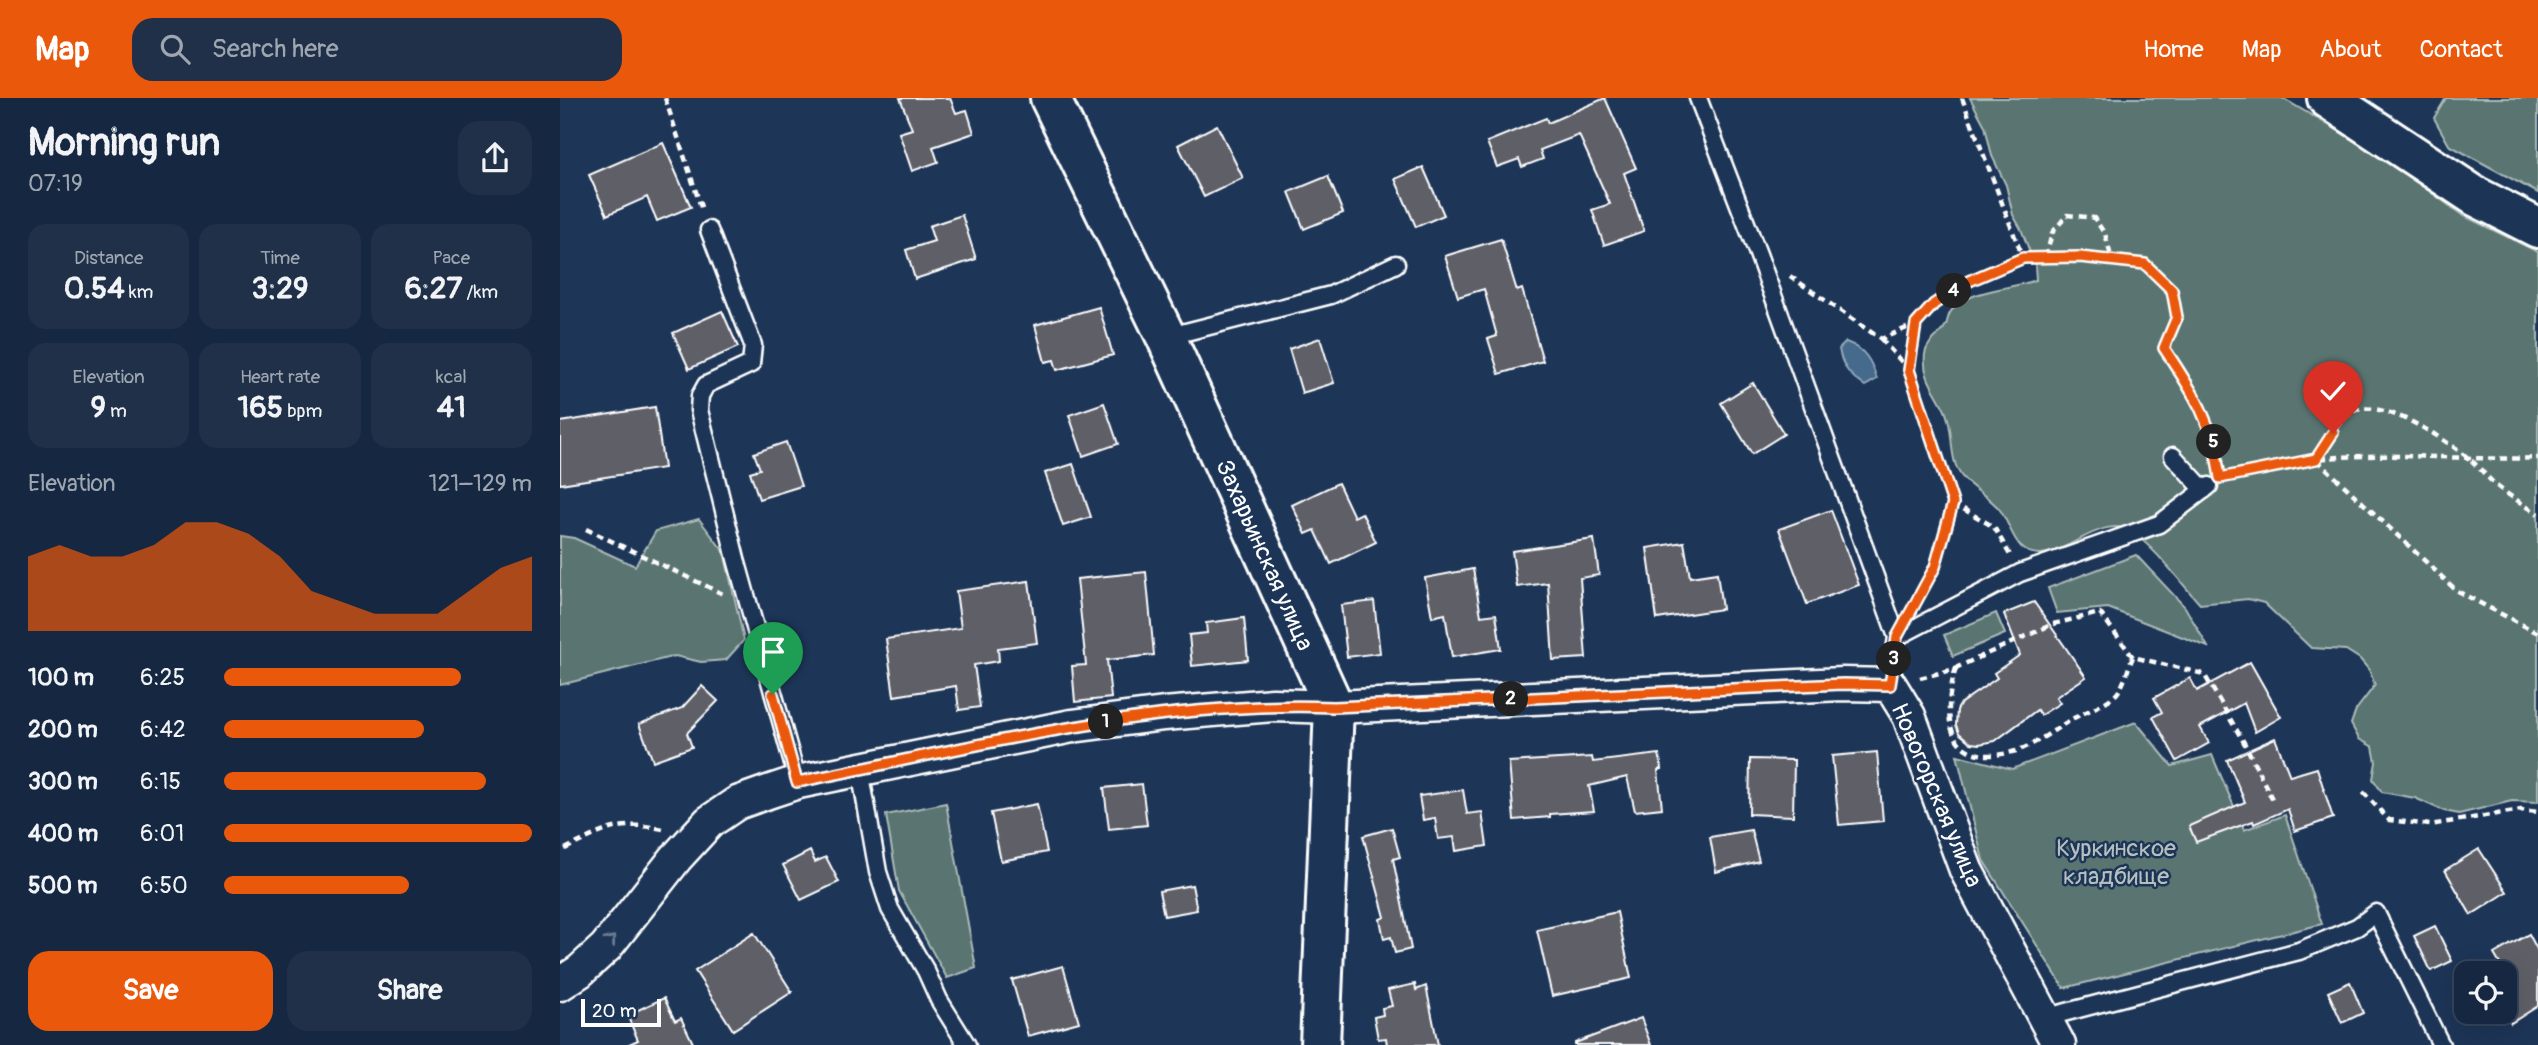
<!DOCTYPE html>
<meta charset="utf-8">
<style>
body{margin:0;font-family:Pangolin,sans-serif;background:#1f3048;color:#f1f3f6;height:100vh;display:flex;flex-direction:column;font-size:26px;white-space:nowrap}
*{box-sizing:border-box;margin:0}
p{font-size:23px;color:#9ea6b1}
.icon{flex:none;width:38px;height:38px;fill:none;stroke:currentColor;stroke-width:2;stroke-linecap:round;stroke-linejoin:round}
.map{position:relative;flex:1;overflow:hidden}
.drawer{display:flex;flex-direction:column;background:#162841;width:560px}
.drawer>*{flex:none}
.controls{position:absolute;left:1894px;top:863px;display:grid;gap:14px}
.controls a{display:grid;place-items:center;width:63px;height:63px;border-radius:14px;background:#162841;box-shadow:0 7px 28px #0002,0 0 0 2px #35445a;font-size:35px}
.scale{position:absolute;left:21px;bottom:18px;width:80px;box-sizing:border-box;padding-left:7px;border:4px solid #fff;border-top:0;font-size:19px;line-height:24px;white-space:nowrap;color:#fff;-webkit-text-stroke:5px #1d3557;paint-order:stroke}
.pin{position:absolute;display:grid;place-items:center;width:60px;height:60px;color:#fff;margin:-72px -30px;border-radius:50% 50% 50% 0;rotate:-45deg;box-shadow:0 0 7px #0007}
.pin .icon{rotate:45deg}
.km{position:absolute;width:35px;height:35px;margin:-18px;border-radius:50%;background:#222;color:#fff;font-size:19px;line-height:35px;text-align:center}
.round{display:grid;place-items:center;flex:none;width:74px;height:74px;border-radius:21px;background:#1f3048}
.overview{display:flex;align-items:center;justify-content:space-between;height:119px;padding:0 28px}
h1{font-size:38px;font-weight:700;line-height:52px}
.metrics{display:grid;grid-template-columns:repeat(3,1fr);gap:10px;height:119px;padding:7px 28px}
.metrics div{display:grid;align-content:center;border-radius:18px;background:#1f3048;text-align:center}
.metrics b{font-size:30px;font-weight:700}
.metrics small{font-size:19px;font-weight:400}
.metrics p{font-size:19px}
.chart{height:196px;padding:14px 28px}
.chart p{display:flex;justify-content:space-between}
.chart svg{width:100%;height:126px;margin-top:7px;fill:#ea580c;opacity:.7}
.action{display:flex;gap:14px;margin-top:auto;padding:14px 28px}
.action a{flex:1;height:80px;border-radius:21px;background:#ea580c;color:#fff;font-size:28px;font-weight:700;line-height:80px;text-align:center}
.action a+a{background:#1f3048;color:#f1f3f6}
ul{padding:0 28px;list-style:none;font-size:23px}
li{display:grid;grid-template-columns:112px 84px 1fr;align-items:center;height:52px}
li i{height:18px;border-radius:9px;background:#ea580c}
header{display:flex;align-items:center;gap:42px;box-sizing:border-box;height:98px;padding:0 35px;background:#ea580c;color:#fff}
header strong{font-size:33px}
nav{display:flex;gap:38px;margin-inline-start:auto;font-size:24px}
.search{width:490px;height:63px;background:#1f3048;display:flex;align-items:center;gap:18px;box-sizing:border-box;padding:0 24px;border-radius:21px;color:#9ea6b1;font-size:26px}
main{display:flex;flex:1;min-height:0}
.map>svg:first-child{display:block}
.green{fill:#5a7471;stroke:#acbab8;stroke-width:2}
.water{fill:#456a8c;stroke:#8fa6ba;stroke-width:2}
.building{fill:#5e5e68;stroke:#fff;stroke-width:2}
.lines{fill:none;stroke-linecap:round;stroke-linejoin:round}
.lane-casing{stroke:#fff;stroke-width:21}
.street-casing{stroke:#fff;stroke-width:37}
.secondary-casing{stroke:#fff;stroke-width:44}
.path{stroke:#fff;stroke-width:4.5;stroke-dasharray:7 5;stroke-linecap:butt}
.lane{stroke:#1d3557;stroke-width:16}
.street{stroke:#1d3557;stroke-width:32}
.secondary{stroke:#1d3557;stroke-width:38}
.oneway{stroke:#6c7c92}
.route-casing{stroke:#fff;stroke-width:14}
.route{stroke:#ea580c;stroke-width:9}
.labels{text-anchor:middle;stroke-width:5;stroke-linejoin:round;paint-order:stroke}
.street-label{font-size:24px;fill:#fff;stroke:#1d3557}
.park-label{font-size:24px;fill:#b5c0bf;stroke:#1d3557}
</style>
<header>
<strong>Map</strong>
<div class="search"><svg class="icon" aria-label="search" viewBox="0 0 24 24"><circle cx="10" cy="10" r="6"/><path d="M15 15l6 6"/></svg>Search here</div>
<nav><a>Home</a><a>Map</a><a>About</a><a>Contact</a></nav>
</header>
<main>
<section class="drawer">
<div class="overview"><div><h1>Morning run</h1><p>07:19</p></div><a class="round"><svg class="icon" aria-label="share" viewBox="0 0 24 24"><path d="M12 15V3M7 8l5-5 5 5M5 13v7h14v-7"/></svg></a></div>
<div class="metrics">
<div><p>Distance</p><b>0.54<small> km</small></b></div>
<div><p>Time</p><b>3:29</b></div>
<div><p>Pace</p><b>6:27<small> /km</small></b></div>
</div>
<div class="metrics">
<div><p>Elevation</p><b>9<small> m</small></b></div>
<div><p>Heart rate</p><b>165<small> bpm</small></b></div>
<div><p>kcal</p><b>41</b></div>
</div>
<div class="chart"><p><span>Elevation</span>121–129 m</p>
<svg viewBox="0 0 160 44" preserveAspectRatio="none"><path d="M0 44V18L10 14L20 18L30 18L40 14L50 6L60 6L70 10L80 18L90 30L100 34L110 38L120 38L130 38L140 30L150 22L160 18V44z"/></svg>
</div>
<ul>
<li><b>100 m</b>6:25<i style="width:77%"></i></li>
<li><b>200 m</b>6:42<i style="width:65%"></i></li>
<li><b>300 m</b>6:15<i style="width:85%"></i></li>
<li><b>400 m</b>6:01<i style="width:100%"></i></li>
<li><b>500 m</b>6:50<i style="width:60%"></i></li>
</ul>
<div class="action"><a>Save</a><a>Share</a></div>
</section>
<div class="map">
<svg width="1978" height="947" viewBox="0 0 1978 947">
<rect width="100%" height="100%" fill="#1d3557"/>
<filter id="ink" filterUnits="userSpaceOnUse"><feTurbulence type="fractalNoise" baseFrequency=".0143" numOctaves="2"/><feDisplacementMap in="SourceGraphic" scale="14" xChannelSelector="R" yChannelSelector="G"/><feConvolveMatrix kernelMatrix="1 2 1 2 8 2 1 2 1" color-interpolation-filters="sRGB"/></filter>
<g filter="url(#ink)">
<!-- green -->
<g class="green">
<path d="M1410,0H1722L1823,59L1902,117L1978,154V704L1952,703L1899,716L1884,713L1855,700L1822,694L1813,681L1816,664L1813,649L1799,641L1791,626L1796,612L1815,587L1809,572L1800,561L1786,552L1751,550L1704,505L1688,501L1640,506C1621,485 1593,447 1570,433C1538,414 1496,471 1465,452C1454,445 1448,423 1440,412C1430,399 1415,393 1404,381C1387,362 1395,337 1386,315C1378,295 1362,281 1365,256C1367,243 1381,237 1386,227C1388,222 1388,216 1392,212C1410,191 1451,191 1476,182L1475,167L1461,131L1453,117L1446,87L1432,58L1425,28Z"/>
<polygon points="1886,0 1978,0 1978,95 1889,47 1874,20"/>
<polygon points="139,421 164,454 184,542 166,562 141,564 115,558 0,587 0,438 14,440 75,468 96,433"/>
<polygon points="1576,457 1625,509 1648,549 1548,510 1497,515 1488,490"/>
<polygon points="1436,515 1445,536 1393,558 1384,537"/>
<polygon points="1576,624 1612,668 1652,657 1684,732 1725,717 1762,826 1504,890 1423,762 1397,657 1452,671"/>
<polygon points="386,705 416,870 387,880 339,793 326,717"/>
</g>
<!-- water -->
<path class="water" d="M1286,244C1305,251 1311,262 1317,281L1305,288C1290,278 1282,269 1279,251Z"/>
<!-- building -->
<g class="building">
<polygon points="340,0 390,0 396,15 407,12 414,35 373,49 378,64 352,73 339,35 352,31"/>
<polygon points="1045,0 1076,70 1064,75 1084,133 1044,147 1032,112 1050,106 1019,37 980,52 983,61 962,69 959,61 937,69 927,44 986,20 988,25"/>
<polygon points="657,27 683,80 644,99 618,47"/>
<polygon points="103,45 131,109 97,123 87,99 47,117 29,77"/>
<polygon points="863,69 884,117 856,129 835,81"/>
<polygon points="768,78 783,115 744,131 729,94"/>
<polygon points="402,117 416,161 355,181 346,152 374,143 369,128"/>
<polygon points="941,141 957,193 962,191 983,263 939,276 928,241 937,238 924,191 898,199 885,158"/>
<polygon points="539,209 553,257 497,272 494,262 485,264 475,227"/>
<polygon points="162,213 178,249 129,271 113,235"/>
<polygon points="760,240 774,285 742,295 729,251"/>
<polygon points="1193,285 1224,336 1192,356 1161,305"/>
<polygon points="544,305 558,346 523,358 509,317"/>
<polygon points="95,309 104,370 0,386 0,324"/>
<polygon points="226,344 241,388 199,401 190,374 200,371 194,355"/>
<polygon points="513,366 531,419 503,428 485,375"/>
<polygon points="778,385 794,419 802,415 816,444 771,466 755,432 746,436 732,407"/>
<polygon points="1271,412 1299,487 1247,506 1219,431"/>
<polygon points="1034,441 1039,477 1020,480 1026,560 993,562 988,485 957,489 952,453"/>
<polygon points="1124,444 1130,479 1157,475 1162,511 1097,521 1087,450"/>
<polygon points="913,471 921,518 936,516 941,551 892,559 885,516 872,519 865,480"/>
<polygon points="586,474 594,557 547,562 551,600 515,604 512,568 526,567 517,481"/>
<polygon points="469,483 477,545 438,550 439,563 414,567 420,609 399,612 396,588 334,598 326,541 401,530 396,493"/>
<polygon points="814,503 820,555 787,559 781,507"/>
<polygon points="1474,504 1526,579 1496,599 1500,605 1481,617 1477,612 1435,643 1419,646 1411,645 1399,635 1396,627 1397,612 1401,605 1437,580 1434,575 1460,557 1444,516"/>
<polygon points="684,520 688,562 632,568 629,537 647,535 646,525"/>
<polygon points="1690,564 1721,619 1695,634 1684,605 1640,629 1649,645 1617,663 1593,619 1602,614 1594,600 1630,580 1637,593"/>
<polygon points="142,588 158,603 127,635 132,649 93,663 79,626 122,610"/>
<polygon points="1715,640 1730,678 1757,670 1773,720 1735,733 1728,711 1694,726 1693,723 1636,744 1629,728 1685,704 1667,662"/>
<polygon points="1317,654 1323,723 1279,727 1272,658"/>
<polygon points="1099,656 1102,671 1098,672 1102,710 1075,713 1067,679 1029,688 1034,713 990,716 990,719 954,722 949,664 1032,659 1033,664"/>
<polygon points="1190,661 1234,662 1233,718 1189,716"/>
<polygon points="582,686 587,727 549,731 544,690"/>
<polygon points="903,692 907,716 922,714 927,748 896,753 894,739 878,741 875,720 863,722 859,698"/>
<polygon points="477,706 487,754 441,763 431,715"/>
<polygon points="832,730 840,759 833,761 851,851 835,855 831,839 824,841 820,821 825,819 803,738"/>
<polygon points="1191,732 1199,763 1156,774 1150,739"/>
<polygon points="1919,751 1947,794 1911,817 1885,772"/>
<polygon points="250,753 255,764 266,759 279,784 241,802 223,767"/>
<polygon points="632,787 637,812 604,818 599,793"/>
<polygon points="1057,814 1071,880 992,898 977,832"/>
<polygon points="1875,828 1892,863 1871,873 1854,838"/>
<polygon points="194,835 232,894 173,932 135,873"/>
<polygon points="1969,836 1978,853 1978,908 1951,925 1944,913 1944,873 1934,856"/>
<polygon points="503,868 519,924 468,938 452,882"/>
<polygon points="1790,884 1803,915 1782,925 1768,894"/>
<polygon points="855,886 856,892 866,888 878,947 827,947 826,940 818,941 814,919 823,917 822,910 832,908 828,892"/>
<polygon points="104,900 115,923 121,920 134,947 67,947 78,942 67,917"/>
<polygon points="1081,920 1091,947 1015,947 1015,945"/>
</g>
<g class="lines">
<defs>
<g id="lane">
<polyline points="1138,0 1198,156 1337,539 1330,587"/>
<polyline points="149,132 193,247 191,266 146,287 140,298 139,312 176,461 238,684"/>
<polyline points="606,239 771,197 836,166"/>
<polyline points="1613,358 1644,392"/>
<polyline points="1337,539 1460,475 1599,426 1649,388"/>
<polyline points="300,672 318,774 330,811 366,873 379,902 407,947"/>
<polyline points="1484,920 1739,853 1797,829 1816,815 1881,947"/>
</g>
<polyline id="street" points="0,886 20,873 46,849 116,760 149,724 177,705 208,694 238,684 512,628 604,616 713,607 774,609 1283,586 1330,587 1349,618 1406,772 1499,947"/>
<g id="secondary">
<polyline points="490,0 606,239 774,609 760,947"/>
<polyline points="1767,0 1915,98 1978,130"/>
</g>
</defs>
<!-- lane casing -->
<use href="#lane" class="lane-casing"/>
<!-- street casing -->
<use href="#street" class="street-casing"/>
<!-- secondary casing -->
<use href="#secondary" class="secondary-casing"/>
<!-- path -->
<g class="path">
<polyline points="105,0 142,112"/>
<polyline points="1402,0 1463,160"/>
<polyline points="1486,159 1492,135 1507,117 1534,120 1545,136 1552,162"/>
<polyline points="1230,178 1321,241 1356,226 1349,272 1393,405 1375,469 1356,504"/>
<path d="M1356,226L1374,206L1409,183L1463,160L1520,159L1585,166L1612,192L1617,219L1603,250C1630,288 1653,324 1659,372"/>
<polyline points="1321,241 1348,271"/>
<path d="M1757,360C1765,348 1779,321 1792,314C1819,298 1885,341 1907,359C1919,368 1927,380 1938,389C1951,399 1965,407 1978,416"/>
<polyline points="1757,362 1897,493 1978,535"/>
<path d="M1666,379C1696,373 1726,365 1756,361C1830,353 1904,363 1978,360"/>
<polyline points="1393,405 1434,429 1450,457"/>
<polyline points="26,431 163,496"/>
<path d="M1396,570C1380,621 1388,672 1456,653C1475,647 1495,631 1512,621C1523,615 1552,603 1558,594C1565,584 1568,570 1573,559"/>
<polyline points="1360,580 1391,572 1493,526 1540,515 1573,559 1644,576 1686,648 1714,705"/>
<polyline points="1803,694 1829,722 1870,727 1961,712 1978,714"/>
<path d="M5,751C45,732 58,722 103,731"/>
</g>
<!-- lane -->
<use href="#lane" class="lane"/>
<!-- street -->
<use href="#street" class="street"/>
<!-- secondary -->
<use href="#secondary" class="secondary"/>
</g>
<!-- one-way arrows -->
<defs><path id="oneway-chevron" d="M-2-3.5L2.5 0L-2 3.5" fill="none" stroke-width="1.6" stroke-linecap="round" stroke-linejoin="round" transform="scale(1.75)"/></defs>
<use class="oneway" href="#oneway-chevron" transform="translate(51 842) rotate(-51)"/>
</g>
<g class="lines" filter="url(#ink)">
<defs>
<path id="route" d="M213,596L237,684C415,649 592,602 774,609L1283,586L1330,587L1337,539L1375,469L1393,405L1349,272L1356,226L1374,206L1409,183L1463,160L1520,159L1585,166L1612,192L1617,219L1604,250C1634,295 1653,324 1660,380L1756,361L1773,335"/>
</defs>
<!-- route casing -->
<use href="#route" class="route-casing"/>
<!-- route -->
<use href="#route" class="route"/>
</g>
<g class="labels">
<!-- street labels -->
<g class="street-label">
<text transform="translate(705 457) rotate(66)" y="8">Захарьинская улица</text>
<text transform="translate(1377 697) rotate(67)" y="8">Новогорская улица</text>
</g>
<!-- park labels -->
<g class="park-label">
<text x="1556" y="758">Куркинское<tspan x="1556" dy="28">кладбище</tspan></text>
</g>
</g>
</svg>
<div class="controls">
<a><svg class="icon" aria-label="locate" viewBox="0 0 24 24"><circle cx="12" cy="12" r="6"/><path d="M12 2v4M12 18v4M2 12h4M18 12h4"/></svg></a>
</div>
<div class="scale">20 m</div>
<div class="pin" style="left:213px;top:596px;background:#1e9e55"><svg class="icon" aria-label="arrive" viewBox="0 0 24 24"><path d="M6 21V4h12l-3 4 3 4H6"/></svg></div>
<div class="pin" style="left:1773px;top:335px;background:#d93025"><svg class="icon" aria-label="check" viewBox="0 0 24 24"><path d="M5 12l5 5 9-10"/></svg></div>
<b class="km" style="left:546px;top:624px">1</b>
<b class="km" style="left:951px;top:601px">2</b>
<b class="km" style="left:1334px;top:561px">3</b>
<b class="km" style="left:1394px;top:193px">4</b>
<b class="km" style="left:1654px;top:344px">5</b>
</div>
</main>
